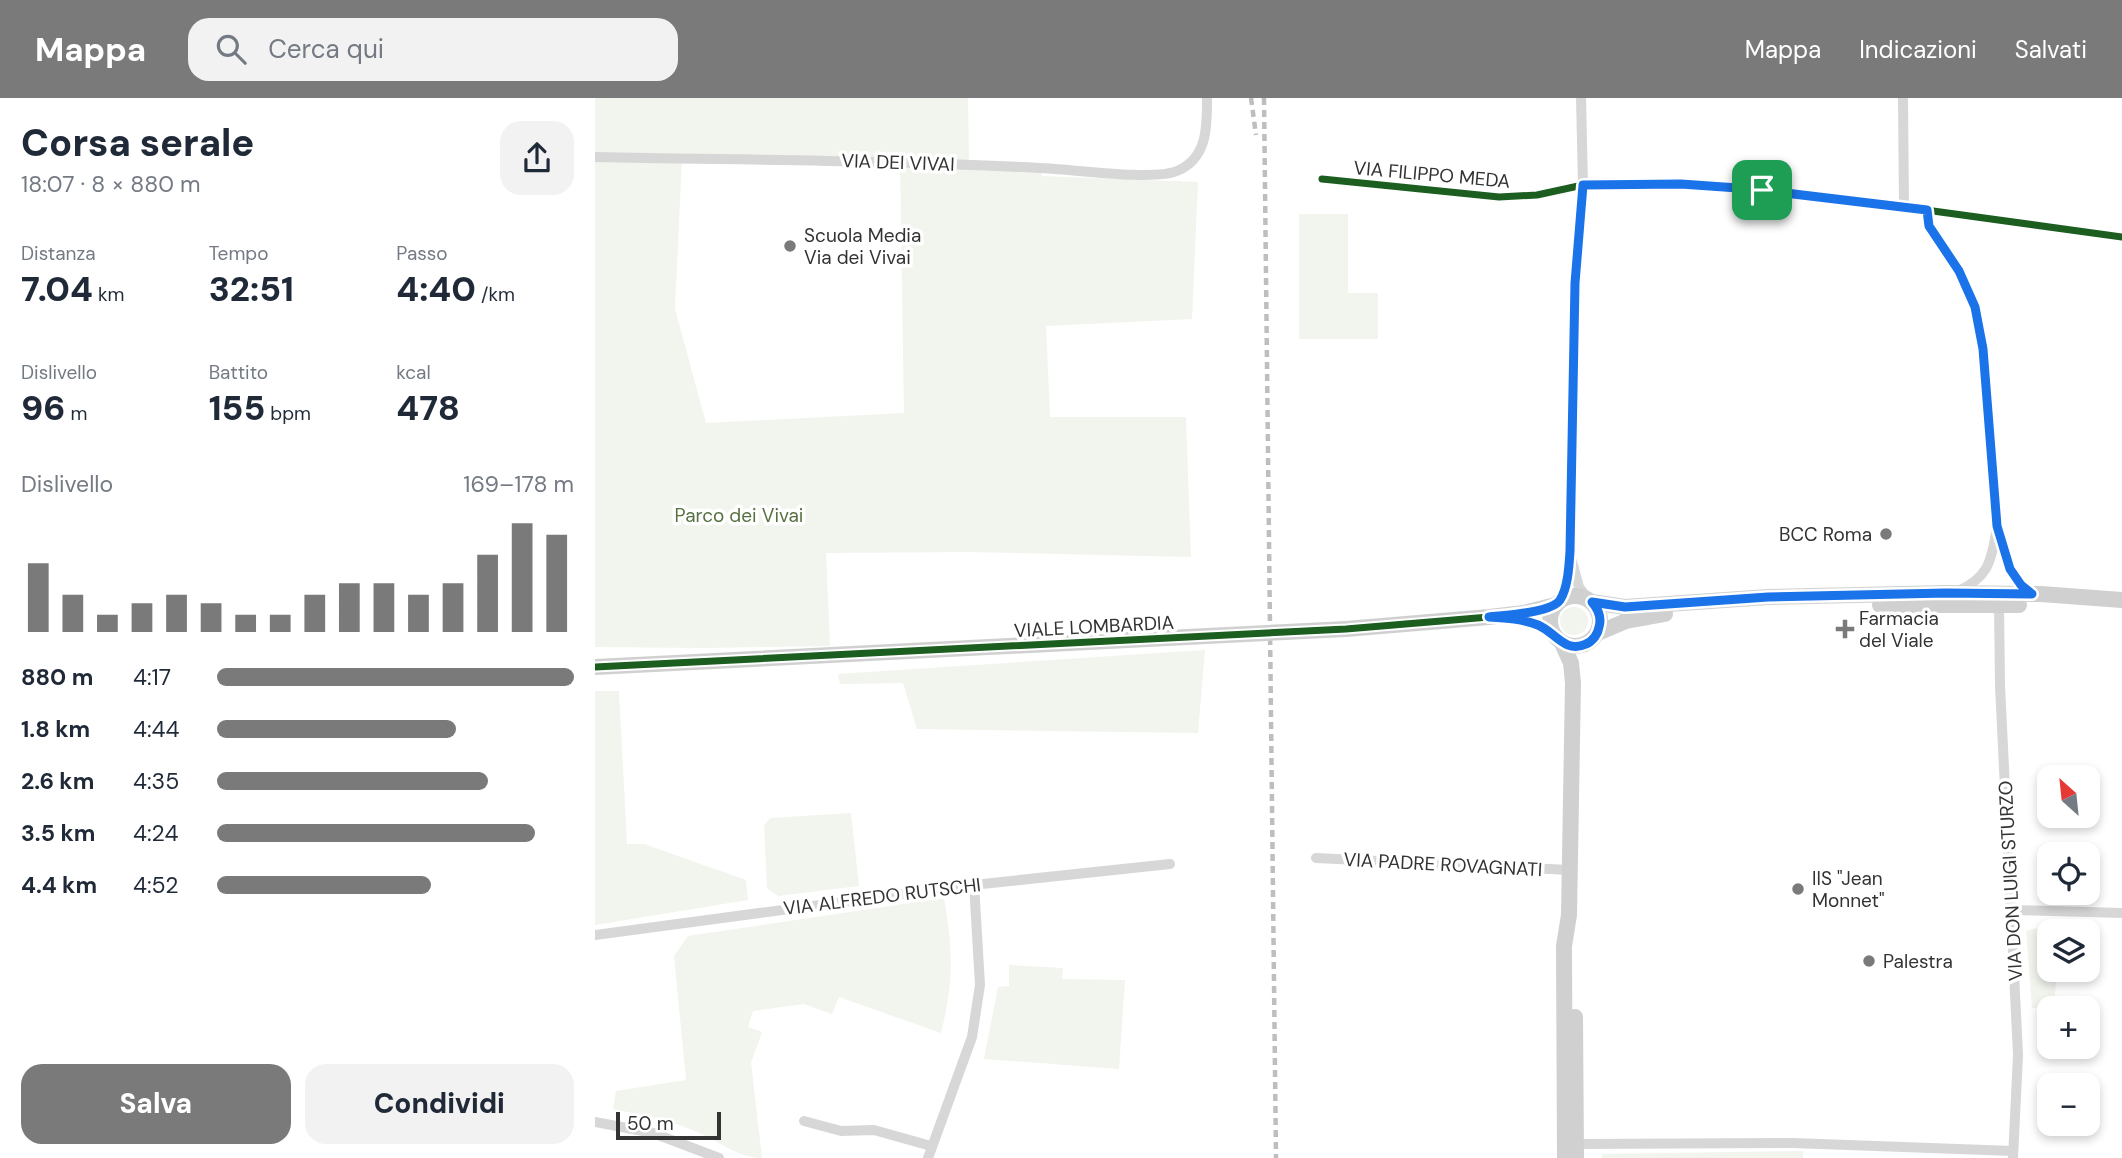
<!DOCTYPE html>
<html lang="it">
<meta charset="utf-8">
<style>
body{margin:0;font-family:"DM Sans",sans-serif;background:#f2f2f3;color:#1f2937;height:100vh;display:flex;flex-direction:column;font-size:26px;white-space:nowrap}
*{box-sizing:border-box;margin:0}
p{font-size:23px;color:#747a83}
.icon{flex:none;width:38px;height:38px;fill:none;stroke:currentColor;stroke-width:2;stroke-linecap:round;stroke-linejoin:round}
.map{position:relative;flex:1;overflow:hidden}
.side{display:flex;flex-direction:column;background:#fff;width:595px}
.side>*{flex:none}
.needle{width:46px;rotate:333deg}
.fabs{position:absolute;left:1442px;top:667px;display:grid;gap:14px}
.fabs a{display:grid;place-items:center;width:63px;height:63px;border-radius:14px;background:#fff;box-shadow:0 4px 10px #0003;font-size:35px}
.scale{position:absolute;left:21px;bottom:18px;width:105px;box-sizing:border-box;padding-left:7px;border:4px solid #333;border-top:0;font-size:19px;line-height:24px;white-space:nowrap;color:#333;-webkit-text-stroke:5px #fff;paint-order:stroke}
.pin{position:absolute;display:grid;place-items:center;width:60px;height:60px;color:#fff;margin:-30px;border-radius:14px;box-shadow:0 4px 10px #0006}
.round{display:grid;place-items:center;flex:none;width:74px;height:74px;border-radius:21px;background:#f2f2f3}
.headline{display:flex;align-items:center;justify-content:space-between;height:119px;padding:0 21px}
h1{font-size:38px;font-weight:800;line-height:52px}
.stats{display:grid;grid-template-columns:repeat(3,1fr);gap:10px;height:119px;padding:7px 21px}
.stats div{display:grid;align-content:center}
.stats b{font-size:35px;font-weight:800}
.stats small{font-size:19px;font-weight:400}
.stats p{font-size:19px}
.chart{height:196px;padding:14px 21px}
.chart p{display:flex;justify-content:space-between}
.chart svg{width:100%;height:126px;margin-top:7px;stroke:#7a7a7a;stroke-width:6}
.cta{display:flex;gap:14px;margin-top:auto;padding:14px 21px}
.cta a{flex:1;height:80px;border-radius:21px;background:#7a7a7a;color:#fff;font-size:28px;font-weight:800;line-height:80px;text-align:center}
.cta a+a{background:#f2f2f3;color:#1f2937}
ul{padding:0 21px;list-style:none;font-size:23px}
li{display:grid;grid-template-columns:112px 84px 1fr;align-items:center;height:52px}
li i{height:18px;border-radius:9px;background:#7a7a7a}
header{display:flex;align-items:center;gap:42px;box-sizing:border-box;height:98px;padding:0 35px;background:#7a7a7a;color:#fff}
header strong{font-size:33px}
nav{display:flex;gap:38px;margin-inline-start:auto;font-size:24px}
.search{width:490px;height:63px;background:#f2f2f3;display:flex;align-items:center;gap:18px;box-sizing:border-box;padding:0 24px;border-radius:21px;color:#747a83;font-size:26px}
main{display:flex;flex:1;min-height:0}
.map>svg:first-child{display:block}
.green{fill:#f1f5ed;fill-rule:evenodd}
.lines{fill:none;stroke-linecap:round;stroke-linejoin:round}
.street{stroke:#d7d7d7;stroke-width:10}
.secondary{stroke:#d0d0d0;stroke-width:16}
.rail{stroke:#bebebe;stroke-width:4.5;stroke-dasharray:7 5;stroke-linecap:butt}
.secondary-bridge{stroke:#d0d0d0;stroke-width:16}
.cycleway-casing{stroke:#fff;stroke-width:11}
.cycleway{stroke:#1b5e20;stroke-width:7}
.route-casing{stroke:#fff;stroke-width:14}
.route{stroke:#1a73e8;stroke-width:9}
.poi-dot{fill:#7a7a7a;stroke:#fff;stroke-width:2.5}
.labels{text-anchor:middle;stroke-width:7;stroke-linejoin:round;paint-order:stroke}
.street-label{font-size:19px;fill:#333;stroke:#fff}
.poi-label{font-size:19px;fill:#333;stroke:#fff;text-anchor:start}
.park-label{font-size:19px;fill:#56703f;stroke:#fff}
</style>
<header>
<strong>Mappa</strong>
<div class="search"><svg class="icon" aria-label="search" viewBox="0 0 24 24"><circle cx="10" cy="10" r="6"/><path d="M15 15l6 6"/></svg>Cerca qui</div>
<nav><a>Mappa</a><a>Indicazioni</a><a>Salvati</a></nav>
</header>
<main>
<section class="side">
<div class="headline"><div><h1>Corsa serale</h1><p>18:07 · 8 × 880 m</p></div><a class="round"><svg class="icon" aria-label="share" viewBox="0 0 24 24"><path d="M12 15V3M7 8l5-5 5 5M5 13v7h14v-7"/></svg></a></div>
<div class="stats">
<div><p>Distanza</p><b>7.04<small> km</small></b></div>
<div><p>Tempo</p><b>32:51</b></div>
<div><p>Passo</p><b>4:40<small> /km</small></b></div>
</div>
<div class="stats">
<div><p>Dislivello</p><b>96<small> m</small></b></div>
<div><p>Battito</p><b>155<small> bpm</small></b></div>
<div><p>kcal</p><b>478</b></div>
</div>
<div class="chart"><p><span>Dislivello</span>169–178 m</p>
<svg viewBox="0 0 160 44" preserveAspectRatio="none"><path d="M5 44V20M15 44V31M25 44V38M35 44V34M45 44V31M55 44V34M65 44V38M75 44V38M85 44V31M95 44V27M105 44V27M115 44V31M125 44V27M135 44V17M145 44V6M155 44V10"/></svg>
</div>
<ul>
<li><b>880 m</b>4:17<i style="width:100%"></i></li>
<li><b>1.8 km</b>4:44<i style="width:67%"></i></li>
<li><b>2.6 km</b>4:35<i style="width:76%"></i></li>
<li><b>3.5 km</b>4:24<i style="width:89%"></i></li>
<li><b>4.4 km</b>4:52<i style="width:60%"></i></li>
</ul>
<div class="cta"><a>Salva</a><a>Condividi</a></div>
</section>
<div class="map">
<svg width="1527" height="1060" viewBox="0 0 1527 1060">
<rect width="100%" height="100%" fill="#fff"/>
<!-- green -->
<g class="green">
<path d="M0,0H373L374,67L446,70L447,78L603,84L597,221L451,228L455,319H591L596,459L374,454L231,455L235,548L108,550L0,549ZM87,60L305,66L309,315L111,325L80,211Z"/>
<polygon points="704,116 753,116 753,195 783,195 783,241 704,241"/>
<circle cx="979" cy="523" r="14"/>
<polygon points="610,552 603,635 322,631 308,585 245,586 243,576"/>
<polygon points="0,593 24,593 32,746 49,746 151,782 153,802 0,827"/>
<polygon points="256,715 264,788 183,798 172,790 169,728 175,720"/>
<path d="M349,800C358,855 359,881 346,935L244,899L237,916L209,906L158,913L153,929L167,934L156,965L167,1060C143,1060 124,1043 102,1034C76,1022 47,1017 18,1011L21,993L91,982L79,858L93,838Z"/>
<polygon points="1461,825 1462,833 1454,833 1454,872 1462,872 1459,910 1437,910 1431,833"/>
<polygon points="414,867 468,870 467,881 530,882 524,971 389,961 403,889 414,888"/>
<polygon points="1208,1053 1208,1060 1007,1060 1007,1056"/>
</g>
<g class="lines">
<!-- street -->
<g class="street">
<polyline points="1308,0 1309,109"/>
<path d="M0,59C148,62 297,62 445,70C476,71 558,83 582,73C613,60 612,28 612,0"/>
<polyline points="727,81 904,99 942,97 988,87 1065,86 1129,88 1309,109 1527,139"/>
<polyline points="1332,112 1334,128 1364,173 1380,209 1388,251 1402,428 1415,471 1426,487 1437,496"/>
<polyline points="977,463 984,489 993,501"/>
<path d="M1363,493C1392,480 1396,465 1401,435"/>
<polyline points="965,502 970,489 975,453 980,185 988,87 986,0"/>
<polyline points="1404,506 1405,588 1423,957 1418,1060"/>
<polyline points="721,760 974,772"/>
<polyline points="1416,812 1527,815"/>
<polyline points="0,837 359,789 575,766"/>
<polyline points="209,1023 246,1033 279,1032 336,1048"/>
<polyline points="0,1024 58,1035 124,1060"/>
<polyline points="981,1046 1198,1045 1418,1053"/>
<polyline points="333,1060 377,939 385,887 379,786"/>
</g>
<!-- secondary -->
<g class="secondary">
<circle cx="980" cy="523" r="25"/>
<polyline points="997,504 1030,509 1173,499 1351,495 1446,496 1527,502"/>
<polyline points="1285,507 1424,507"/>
<polyline points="751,531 894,519 929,515 960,507"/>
<polyline points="1003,535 1031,523 1070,516"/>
<polyline points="967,545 976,565 978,585 974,817 969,848 970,1060"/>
<polyline points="0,569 592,539"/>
<polyline points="980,919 981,1060"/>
</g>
<!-- rail -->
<g class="rail">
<polyline points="656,0 661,37"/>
<polyline points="669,0 681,1060"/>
</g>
<!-- secondary-bridge -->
<polyline class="secondary-bridge" points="592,539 751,531"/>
<defs>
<g id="cycleway">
<polyline points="727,81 904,99 942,97 988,87 1065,86 1129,88 1309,109 1527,139"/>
<polyline points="1030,509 1173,499 1343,495"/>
<polyline points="0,569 751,531 894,519 929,515 960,507"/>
</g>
</defs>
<!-- cycleway casing -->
<use href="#cycleway" class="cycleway-casing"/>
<!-- cycleway -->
<use href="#cycleway" class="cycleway"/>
</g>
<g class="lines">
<defs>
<path id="route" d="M1086,86L1157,91L1332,112L1334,128L1364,173L1380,209L1388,251L1402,428L1415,471L1426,487L1437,496L1351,495L1173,499L1030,509L997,504C1003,511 1007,519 1004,529C1003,536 998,543 991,546C970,556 960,534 943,527C928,521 911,520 894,519C910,517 956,515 965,502C973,490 974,468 975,453L980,185L988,87Z"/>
</defs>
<!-- route casing -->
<use href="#route" class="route-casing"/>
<!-- route -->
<use href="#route" class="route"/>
</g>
<!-- markers -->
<g class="poi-dot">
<circle cx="195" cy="148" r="7"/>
<circle cx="1291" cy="436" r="7"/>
<path d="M1246.5 520.5h7v7h7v7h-7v7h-7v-7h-7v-7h7z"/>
<circle cx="1203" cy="791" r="7"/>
<circle cx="1274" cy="863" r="7"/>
</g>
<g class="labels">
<!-- street labels -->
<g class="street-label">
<text transform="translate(303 64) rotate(2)" y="7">VIA DEI VIVAI</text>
<text transform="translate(837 76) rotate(5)" y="7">VIA FILIPPO MEDA</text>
<text transform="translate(499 528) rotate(-3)" y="7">VIALE LOMBARDIA</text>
<text transform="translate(848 766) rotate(3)" y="7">VIA PADRE ROVAGNATI</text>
<text transform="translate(1415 783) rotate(-93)" y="7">VIA DON LUIGI STURZO</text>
<text transform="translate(287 798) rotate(-7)" y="7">VIA ALFREDO RUTSCHI</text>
</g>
<!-- poi labels -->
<g class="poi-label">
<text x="209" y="144">Scuola Media<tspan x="209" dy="22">Via dei Vivai</tspan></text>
<text x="1277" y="443" text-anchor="end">BCC Roma</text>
<text x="1264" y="527">Farmacia<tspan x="1264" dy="22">del Viale</tspan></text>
<text x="1217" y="787">IIS "Jean<tspan x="1217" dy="22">Monnet"</tspan></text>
<text x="1288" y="870">Palestra</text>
</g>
<!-- park labels -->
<g class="park-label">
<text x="144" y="424">Parco dei Vivai</text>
</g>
</g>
</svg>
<div class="fabs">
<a><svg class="needle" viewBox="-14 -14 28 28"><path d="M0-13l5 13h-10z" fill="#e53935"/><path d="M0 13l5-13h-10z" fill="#747a83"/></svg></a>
<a><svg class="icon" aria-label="locate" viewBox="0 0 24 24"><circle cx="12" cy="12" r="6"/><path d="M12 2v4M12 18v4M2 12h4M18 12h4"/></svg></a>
<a><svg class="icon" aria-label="layers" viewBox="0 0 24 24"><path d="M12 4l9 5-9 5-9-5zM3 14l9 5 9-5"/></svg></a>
<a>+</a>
<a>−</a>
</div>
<div class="scale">50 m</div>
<div class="pin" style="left:1167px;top:92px;background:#1e9e55"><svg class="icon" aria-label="arrive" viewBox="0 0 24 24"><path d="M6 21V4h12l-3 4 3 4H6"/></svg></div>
</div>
</main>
